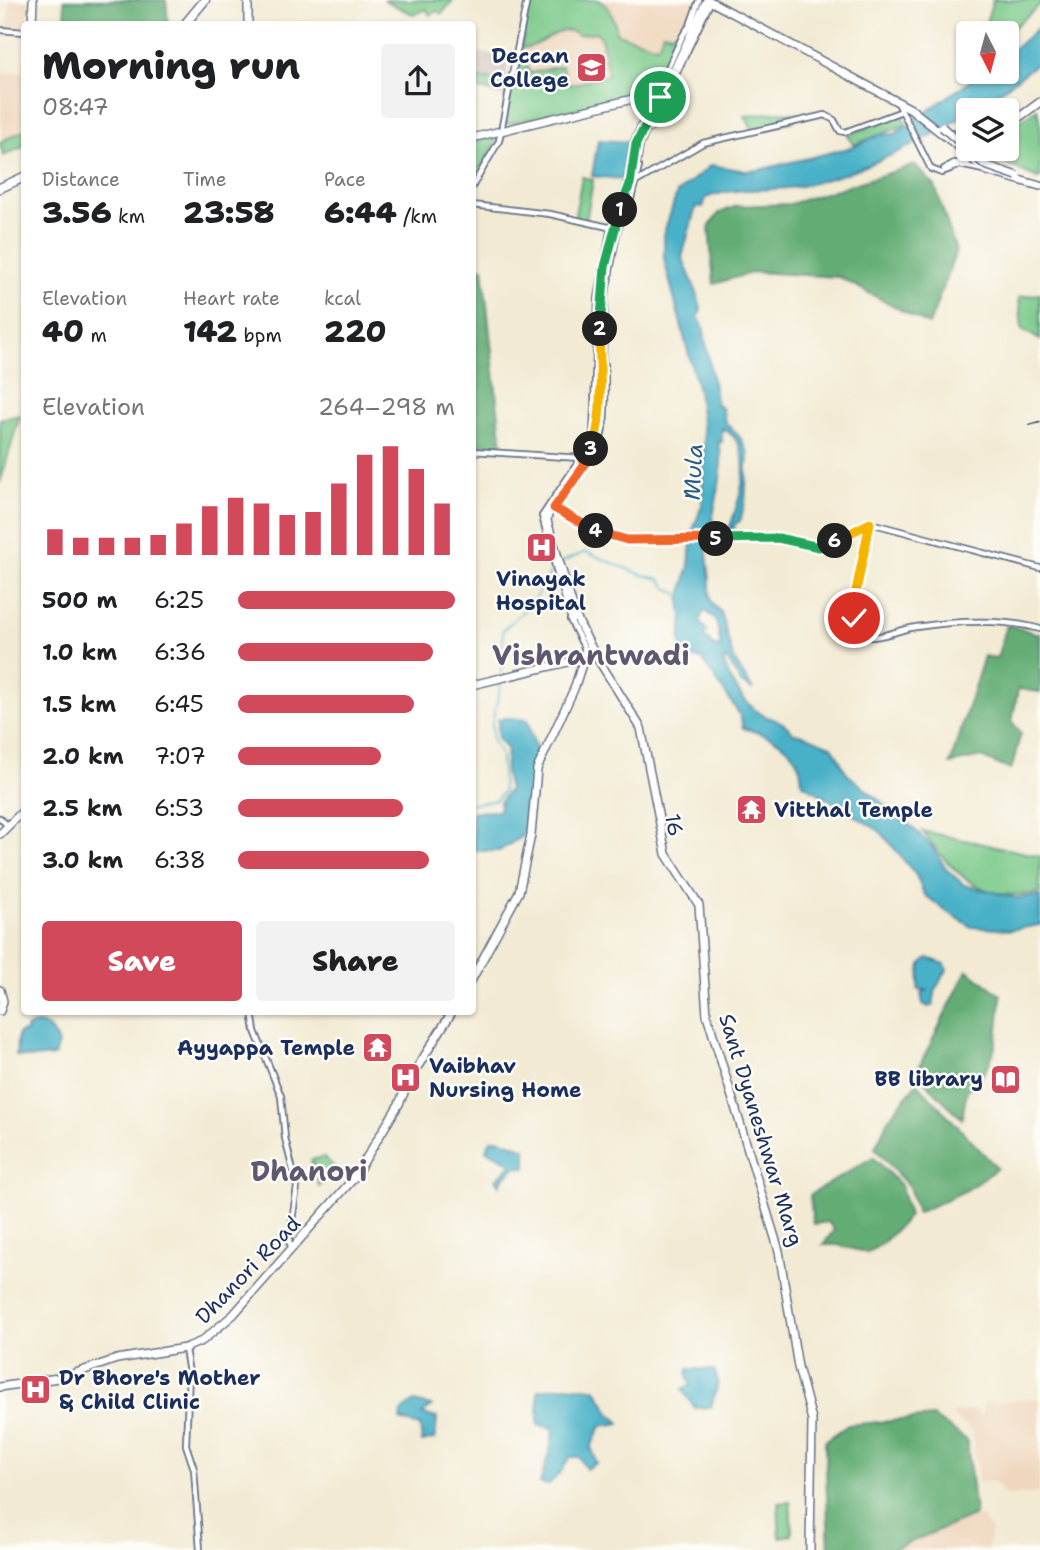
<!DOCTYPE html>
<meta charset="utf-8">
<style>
body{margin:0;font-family:"Shantell Sans",sans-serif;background:#f2f2f2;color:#202124;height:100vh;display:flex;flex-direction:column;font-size:26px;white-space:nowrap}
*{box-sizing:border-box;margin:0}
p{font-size:23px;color:#757577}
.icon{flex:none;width:38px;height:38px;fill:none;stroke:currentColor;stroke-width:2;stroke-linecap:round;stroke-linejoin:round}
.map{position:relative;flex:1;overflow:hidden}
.details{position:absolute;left:21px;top:21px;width:455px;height:994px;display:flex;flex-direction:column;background:#fff;border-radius:7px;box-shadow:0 2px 5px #0004}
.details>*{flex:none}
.needle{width:46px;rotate:174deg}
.tools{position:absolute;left:956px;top:21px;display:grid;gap:14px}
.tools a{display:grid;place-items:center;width:63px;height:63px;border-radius:7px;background:#fff;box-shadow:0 2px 5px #0004;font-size:35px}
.pin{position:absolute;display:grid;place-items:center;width:60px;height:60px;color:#fff;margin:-30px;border:4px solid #fff;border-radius:50%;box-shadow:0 2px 7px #0007}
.km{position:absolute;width:35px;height:35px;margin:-18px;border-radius:50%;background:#222;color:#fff;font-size:19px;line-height:35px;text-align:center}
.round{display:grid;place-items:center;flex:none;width:74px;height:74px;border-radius:7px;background:#f2f2f2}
.head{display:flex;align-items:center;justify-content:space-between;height:119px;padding:0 21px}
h1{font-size:38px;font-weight:800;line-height:52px}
.figures{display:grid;grid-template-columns:repeat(3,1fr);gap:10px;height:119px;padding:7px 21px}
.figures div{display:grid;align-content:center}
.figures b{font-size:30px;font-weight:800}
.figures small{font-size:19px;font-weight:400}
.figures p{font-size:19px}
.chart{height:196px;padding:14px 21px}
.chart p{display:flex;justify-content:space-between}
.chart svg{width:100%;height:126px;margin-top:7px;stroke:#d1495b;stroke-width:6}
.primary-button{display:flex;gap:14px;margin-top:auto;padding:14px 21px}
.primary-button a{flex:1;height:80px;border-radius:7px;background:#d1495b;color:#fff;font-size:28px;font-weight:800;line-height:80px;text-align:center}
.primary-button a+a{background:#f2f2f2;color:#202124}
ul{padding:0 21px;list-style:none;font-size:23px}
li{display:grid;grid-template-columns:112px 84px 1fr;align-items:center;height:52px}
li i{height:18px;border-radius:9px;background:#d1495b}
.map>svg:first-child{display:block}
.built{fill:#efd6bc}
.industrial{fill:#cdc2b9}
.green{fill:#7ac989;stroke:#4a7c74;stroke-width:2}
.forest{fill:#63ad75;stroke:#3f6e6a;stroke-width:2}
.water{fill:#48b1c7;stroke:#327092;stroke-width:2;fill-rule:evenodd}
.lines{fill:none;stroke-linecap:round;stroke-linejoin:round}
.stream{stroke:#48b1c7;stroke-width:2}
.minor-casing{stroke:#667087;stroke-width:8}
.major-casing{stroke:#667087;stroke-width:10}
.highway-casing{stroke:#667087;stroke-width:11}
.minor{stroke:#fff;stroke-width:4.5}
.major{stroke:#fff;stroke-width:7}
.highway{stroke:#fff;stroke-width:8}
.rail{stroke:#1b2f5e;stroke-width:2}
.major-bridge-casing{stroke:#667087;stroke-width:10;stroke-linecap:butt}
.major-bridge{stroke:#fff;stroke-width:7}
.split-1-casing{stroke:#fff;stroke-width:14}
.split-2-casing{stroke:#fff;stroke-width:14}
.split-3-casing{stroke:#fff;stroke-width:14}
.split-4-casing{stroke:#fff;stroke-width:14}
.split-5-casing{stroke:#fff;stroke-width:14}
.split-6-casing{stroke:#fff;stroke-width:14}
.split-7-casing{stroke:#fff;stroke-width:14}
.split-1{stroke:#22a559;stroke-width:9}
.split-2{stroke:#22a559;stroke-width:9}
.split-3{stroke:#f5b400;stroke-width:9}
.split-4{stroke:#f0652b;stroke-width:9}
.split-5{stroke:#f0652b;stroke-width:9}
.split-6{stroke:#22a559;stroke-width:9}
.split-7{stroke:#f5b400;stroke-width:9}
.labels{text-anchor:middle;stroke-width:5;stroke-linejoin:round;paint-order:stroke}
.poi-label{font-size:21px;font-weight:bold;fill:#1b2f5e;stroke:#fdfcf7;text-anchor:end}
.street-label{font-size:21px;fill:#1b2f5e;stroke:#fdfcf7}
.water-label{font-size:23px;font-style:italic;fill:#2b5c83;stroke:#fdfcf7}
.district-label{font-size:28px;font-weight:bold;fill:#5f5870;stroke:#fdfcf7}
</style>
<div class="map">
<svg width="1040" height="1550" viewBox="0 0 1040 1550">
<rect width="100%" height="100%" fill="#fdfcf7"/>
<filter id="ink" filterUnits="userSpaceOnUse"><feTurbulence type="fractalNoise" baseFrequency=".0143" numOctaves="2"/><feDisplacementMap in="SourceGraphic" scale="14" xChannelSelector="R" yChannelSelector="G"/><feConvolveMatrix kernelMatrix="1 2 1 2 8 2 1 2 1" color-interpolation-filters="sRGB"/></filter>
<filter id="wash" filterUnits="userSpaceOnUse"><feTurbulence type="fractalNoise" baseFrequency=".00686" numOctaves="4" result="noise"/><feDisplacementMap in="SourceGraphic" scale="28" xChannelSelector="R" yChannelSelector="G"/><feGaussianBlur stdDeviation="1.57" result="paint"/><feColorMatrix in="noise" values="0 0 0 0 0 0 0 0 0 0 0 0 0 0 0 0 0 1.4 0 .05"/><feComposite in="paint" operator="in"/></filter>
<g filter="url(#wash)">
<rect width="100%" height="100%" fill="#f2ead3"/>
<!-- built -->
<g class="built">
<polygon points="10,0 29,0 28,24 24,24 24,31 7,29"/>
<polygon points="529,0 696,0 697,2 656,91 506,125 503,124"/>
<polygon points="24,72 24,146 2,157 0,73"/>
<polygon points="1040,1398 1040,1492 1007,1496 994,1482 978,1482 972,1431 954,1417 953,1413 973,1409 983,1417 983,1403"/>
<polygon points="981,1516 991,1530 988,1550 896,1550 893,1538"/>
</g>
<!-- industrial -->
<polygon class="industrial" points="474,52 509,57 506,79 475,78 473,73"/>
<!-- green -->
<g class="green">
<polygon points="384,0 453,0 442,14 437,11 430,15 426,9 414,15"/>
<path d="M529,0H598C611,5 615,21 617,34L658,46L663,32L672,34L684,28L656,91L507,124L504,122L518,63L526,64L530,73L562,66L567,83L571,85L608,75L601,37L596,32L578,35C560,20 541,50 521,48Z"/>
<polygon points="993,0 1040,0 1040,5 1006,34 984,29"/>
<polygon points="473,73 477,79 505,79 502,94 473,88"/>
<polygon points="1037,109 1040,118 1040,179 977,151 1006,149 1006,131"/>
<polygon points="776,112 794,113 794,121 753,130 745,116"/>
<polygon points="902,114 906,125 853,145 848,135"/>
<polygon points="24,130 24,146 3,156 0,142"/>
<polygon points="495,136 496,142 473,180 473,142"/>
<polygon points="582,177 593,180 586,222 574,220"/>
<polygon points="1040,294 1040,340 1022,329 1019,297"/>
<polygon points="20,415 0,483 0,419"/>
<path d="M922,831L1040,856V893C979,903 955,874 922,831Z"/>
<polygon points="324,1157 338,1171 319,1186 311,1160"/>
<polygon points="790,1502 792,1535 780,1537 778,1503"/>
</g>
<!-- forest -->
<g class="forest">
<polygon points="64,0 166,0 168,23 66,24"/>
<polygon points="915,165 935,186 956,251 929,325 839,277 754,272 714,284 709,227 719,213 737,206 790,204"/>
<polygon points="472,266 483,268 502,447 473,444"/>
<polygon points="1007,625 1040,634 1040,692 1018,689 1012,722 1021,733 1011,770 981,757 950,764 984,656 997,658"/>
<path d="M967,970L1001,995C998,1032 999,1066 967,1090L962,1119L916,1073Z"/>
<polygon points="917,1083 997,1168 967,1190 917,1213 909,1187 875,1148 889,1118"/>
<polygon points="873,1157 901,1186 909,1216 883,1243 867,1253 838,1245 823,1245 834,1230 828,1222 813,1224 810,1195"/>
<polygon points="933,1417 967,1440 975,1515 891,1550 829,1550 825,1441 848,1425"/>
</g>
<!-- water -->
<g class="water">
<path d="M1040,26V61C970,117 892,165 801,186C769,193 737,185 706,198L703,207L696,206L682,257L697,293L701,310L698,317L703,326L717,405L722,408L725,422L740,437L748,453L745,502L740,521L734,525L736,538L729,539L727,535C738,504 761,448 722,428V442H718C728,467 711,519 707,545C706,558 710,571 710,584C710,597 709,604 721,612L733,658L753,690L741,683L727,659L723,660C729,680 743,703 761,714C775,722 780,717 793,733C807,733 818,743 832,746L847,774L912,827L933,848L946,869L964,885L1016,898L1040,896V925L1010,930L972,927L946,911L924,894L916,875L881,832L802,783C801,746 774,737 743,728L740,715L702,659L685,657L680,640L683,622L680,601L689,565L692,533L702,505L704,439L698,390L664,259V233L677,193L711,165L746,171L759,170L853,147L879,135L895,134L983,72H1006V56ZM704,611L716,619L721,646H714L703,635L707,631L699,621Z"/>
<polygon points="598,140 629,142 622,179 592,176"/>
<polygon points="506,718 527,720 537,752 525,829 522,836 499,851 475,851 473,849 472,812 499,811 500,802 509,789 505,773 507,750 498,738 498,720"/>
<polygon points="928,958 945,964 947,970 936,988 933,1005 928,1007 923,1004 921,993 927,990 918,989 921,964"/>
<path d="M34,1024C48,1023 53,1032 58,1044L54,1056L32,1058L16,1056L18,1034L27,1031L26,1028Z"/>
<polygon points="498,1139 526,1149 526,1168 516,1167 502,1179 500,1185 496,1179 510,1166 510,1162 486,1150 491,1140"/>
<path d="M688,1369L714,1370C722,1386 714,1392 711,1407L695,1408L682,1389L691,1384L687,1377Z"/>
<polygon points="567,1386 596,1389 610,1413 620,1423 601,1426 591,1447 597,1463 586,1469 579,1457 570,1457 561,1472 548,1485 540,1483 551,1446 553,1428 538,1425 538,1390"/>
<polygon points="413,1402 432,1406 422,1414 437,1418 435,1439 422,1442 420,1426 400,1420 402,1411"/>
</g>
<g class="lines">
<!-- stream -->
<g class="stream">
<polyline points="562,562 586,552 642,575 660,579 667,588 682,596"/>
<polyline points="501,673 503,630 533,602 554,566"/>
<polyline points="472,804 496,800 503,792 501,755 493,741 492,723 501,683"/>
</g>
</g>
</g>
<g filter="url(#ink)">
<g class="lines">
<defs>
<g id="minor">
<polyline points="0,30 24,32"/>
<polyline points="898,103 931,169 942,173"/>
<polyline points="650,129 711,1"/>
<polyline points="944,169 954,163 968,163 967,156"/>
<polyline points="945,171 960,165 983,170"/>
<polyline points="636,182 703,143 825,115 834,120 840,131 845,132 902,111"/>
<polyline points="472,187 499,141 527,0"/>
<polyline points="631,199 639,167"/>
<polyline points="472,205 550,214 613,228"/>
<polyline points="472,451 580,458"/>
<path d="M588,461C611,435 604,397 605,365"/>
<polyline points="553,507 590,529 627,540 778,538 819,547 874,524 1040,568"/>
<polyline points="553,509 581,471"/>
<path d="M870,524L852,611L855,621L868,637C884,638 900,629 916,627C955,621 1001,618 1040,629"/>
<polyline points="559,581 542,516 585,452 593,435 598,298 610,232 627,184 633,143 683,35 690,25 699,0"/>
<polyline points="570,620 584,647 584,657"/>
<polyline points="0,818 8,826"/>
<polyline points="252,1012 255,1031 281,1096 285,1138 297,1187 289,1241 292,1249"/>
<polyline points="185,1349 189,1373 186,1445 194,1469 200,1550"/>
</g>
<g id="major">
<path d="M707,0L639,145L633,183L616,233L604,298L599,436C589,465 549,494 547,521L576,617L594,653L641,728L666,854L699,905L707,1015L779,1251L798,1367L812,1420L810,1550"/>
<polyline points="708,0 911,109 965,152"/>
<polyline points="32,24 33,0"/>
<polyline points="248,24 248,0"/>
<polyline points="1006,127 1040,102"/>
<polyline points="952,133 968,139"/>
<polyline points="472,138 645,96 657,95 665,99"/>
<polyline points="967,155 987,171 1040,186"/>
<polyline points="560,577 572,619"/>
<polyline points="472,685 584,658"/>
<polyline points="0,834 24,810"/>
<polyline points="472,979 519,892 531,835 537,769 574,689 584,658"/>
<polyline points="0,990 3,1001 0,1011"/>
<polyline points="0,1387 64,1377 117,1359 185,1348 202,1341 233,1315 354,1178 399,1104 410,1079 452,1012"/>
</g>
<g id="highway">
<polyline points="185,24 205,0"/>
<polyline points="0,188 24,177"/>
</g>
</defs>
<!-- minor casing -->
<use href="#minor" class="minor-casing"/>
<!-- major casing -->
<use href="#major" class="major-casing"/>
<!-- highway casing -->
<use href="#highway" class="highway-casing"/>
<!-- minor -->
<use href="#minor" class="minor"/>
<!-- major -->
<use href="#major" class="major"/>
<!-- highway -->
<use href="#highway" class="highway"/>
<!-- rail -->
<polyline class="rail" points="1029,425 1040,422"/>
<defs>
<polyline id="major-bridge" points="942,127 985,165 1017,176"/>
</defs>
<!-- major-bridge casing -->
<use href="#major-bridge" class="major-bridge-casing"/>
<!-- major-bridge -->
<use href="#major-bridge" class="major-bridge"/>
</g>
</g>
<g class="lines" filter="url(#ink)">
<defs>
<polyline id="split-1" points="620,210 630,184 636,144 660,97"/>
<polyline id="split-2" points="600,329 605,267 620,210"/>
<path id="split-3" d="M591,449C606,419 598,363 600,329"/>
<polyline id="split-4" points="591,449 583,460 586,463 554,508 596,531"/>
<polyline id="split-5" points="596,531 627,540 716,539"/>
<polyline id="split-6" points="716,539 778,538 819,547 835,541"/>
<polyline id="split-7" points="835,541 870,523 852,611 854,618"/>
</defs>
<!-- split-1 casing -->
<use href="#split-1" class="split-1-casing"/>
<!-- split-2 casing -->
<use href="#split-2" class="split-2-casing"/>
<!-- split-3 casing -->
<use href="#split-3" class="split-3-casing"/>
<!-- split-4 casing -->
<use href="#split-4" class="split-4-casing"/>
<!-- split-5 casing -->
<use href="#split-5" class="split-5-casing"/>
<!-- split-6 casing -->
<use href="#split-6" class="split-6-casing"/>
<!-- split-7 casing -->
<use href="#split-7" class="split-7-casing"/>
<!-- split-1 -->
<use href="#split-1" class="split-1"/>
<!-- split-2 -->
<use href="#split-2" class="split-2"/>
<!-- split-3 -->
<use href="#split-3" class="split-3"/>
<!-- split-4 -->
<use href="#split-4" class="split-4"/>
<!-- split-5 -->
<use href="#split-5" class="split-5"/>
<!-- split-6 -->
<use href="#split-6" class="split-6"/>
<!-- split-7 -->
<use href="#split-7" class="split-7"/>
</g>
<!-- icons -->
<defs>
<symbol id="university-square" viewBox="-11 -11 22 22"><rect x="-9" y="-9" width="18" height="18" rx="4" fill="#d1495b" stroke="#fdfcf7"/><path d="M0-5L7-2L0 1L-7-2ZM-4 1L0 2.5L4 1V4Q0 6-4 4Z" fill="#fff"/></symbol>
<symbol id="hospital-square" viewBox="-11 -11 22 22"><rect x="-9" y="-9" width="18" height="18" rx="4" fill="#d1495b" stroke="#fdfcf7"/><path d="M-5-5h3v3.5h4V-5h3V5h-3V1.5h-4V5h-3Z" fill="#fff"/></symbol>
<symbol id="temple-square" viewBox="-11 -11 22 22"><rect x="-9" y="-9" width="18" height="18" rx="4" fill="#d1495b" stroke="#fdfcf7"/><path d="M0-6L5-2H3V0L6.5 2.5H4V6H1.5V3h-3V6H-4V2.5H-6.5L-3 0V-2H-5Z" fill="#fff"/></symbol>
<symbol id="library-square" viewBox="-11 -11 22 22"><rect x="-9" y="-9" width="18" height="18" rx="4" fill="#d1495b" stroke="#fdfcf7"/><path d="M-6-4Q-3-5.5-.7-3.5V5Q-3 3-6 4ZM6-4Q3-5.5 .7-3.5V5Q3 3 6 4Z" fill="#fff"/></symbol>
</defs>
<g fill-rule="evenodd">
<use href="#university-square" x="574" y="50" width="35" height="35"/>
<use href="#hospital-square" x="524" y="530" width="35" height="35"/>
<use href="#temple-square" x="734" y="792" width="35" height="35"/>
<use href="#temple-square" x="360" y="1030" width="35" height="35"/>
<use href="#hospital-square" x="388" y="1060" width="35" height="35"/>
<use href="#library-square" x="988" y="1062" width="35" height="35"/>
<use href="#hospital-square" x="18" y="1372" width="35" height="35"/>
</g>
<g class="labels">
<!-- poi labels -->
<g class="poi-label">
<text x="569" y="63">Deccan<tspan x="569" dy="24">College</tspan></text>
<text x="541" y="586" text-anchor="middle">Vinayak<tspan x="541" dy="24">Hospital</tspan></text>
<text x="774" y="817" text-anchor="start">Vitthal Temple</text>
<text x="355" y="1055">Ayyappa Temple</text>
<text x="429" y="1073" text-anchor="start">Vaibhav<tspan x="429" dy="24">Nursing Home</tspan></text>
<text x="983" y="1086">BB library</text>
<text x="59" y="1385" text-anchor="start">Dr Bhore's Mother<tspan x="59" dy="24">&amp; Child Clinic</tspan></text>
</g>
<!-- street labels -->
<g class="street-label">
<text transform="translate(674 825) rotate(79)" y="7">16</text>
<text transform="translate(761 1130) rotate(73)" y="7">Sant Dyaneshwar Marg</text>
<text transform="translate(248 1270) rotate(-46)" y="7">Dhanori Road</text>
</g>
<!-- water labels -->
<g class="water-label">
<text transform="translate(693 472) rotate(-87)" y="8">Mula</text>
</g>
<!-- district labels -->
<g class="district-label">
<text x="591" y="665">Vishrantwadi</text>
<text x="309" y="1181">Dhanori</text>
</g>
</g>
</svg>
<div class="tools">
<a><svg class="needle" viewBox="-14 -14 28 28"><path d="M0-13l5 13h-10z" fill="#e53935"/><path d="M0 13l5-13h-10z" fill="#757577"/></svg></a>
<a><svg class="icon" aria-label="layers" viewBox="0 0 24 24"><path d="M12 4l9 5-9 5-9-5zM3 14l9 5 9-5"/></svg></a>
</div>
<div class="pin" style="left:660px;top:97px;background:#1e9e55"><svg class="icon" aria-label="arrive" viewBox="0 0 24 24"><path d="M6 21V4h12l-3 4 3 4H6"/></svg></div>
<div class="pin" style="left:854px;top:618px;background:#d93025"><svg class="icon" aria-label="check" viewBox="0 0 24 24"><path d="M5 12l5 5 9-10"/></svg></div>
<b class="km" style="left:620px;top:210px">1</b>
<b class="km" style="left:600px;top:329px">2</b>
<b class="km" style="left:591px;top:449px">3</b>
<b class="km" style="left:596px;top:531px">4</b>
<b class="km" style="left:716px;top:539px">5</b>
<b class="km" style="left:835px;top:541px">6</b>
<section class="details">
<div class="head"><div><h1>Morning run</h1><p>08:47</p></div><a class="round"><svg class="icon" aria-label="share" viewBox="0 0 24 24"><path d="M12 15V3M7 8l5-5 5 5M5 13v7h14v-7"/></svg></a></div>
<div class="figures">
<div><p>Distance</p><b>3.56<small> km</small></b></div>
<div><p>Time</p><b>23:58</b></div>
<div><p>Pace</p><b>6:44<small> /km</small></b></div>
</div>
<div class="figures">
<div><p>Elevation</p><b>40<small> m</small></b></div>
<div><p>Heart rate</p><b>142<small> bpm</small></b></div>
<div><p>kcal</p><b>220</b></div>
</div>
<div class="chart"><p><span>Elevation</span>264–298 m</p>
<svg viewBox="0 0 160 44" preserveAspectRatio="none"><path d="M5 44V35M15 44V38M25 44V38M35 44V38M45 44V37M55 44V33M65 44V27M75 44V24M85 44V26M95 44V30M105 44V29M115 44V19M125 44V9M135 44V6M145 44V14M155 44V26"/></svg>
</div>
<ul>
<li><b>500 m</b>6:25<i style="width:100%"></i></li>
<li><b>1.0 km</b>6:36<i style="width:90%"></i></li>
<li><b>1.5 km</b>6:45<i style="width:81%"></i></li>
<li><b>2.0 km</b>7:07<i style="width:66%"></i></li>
<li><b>2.5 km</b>6:53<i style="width:76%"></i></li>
<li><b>3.0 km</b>6:38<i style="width:88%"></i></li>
</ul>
<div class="primary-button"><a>Save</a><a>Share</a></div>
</section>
</div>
